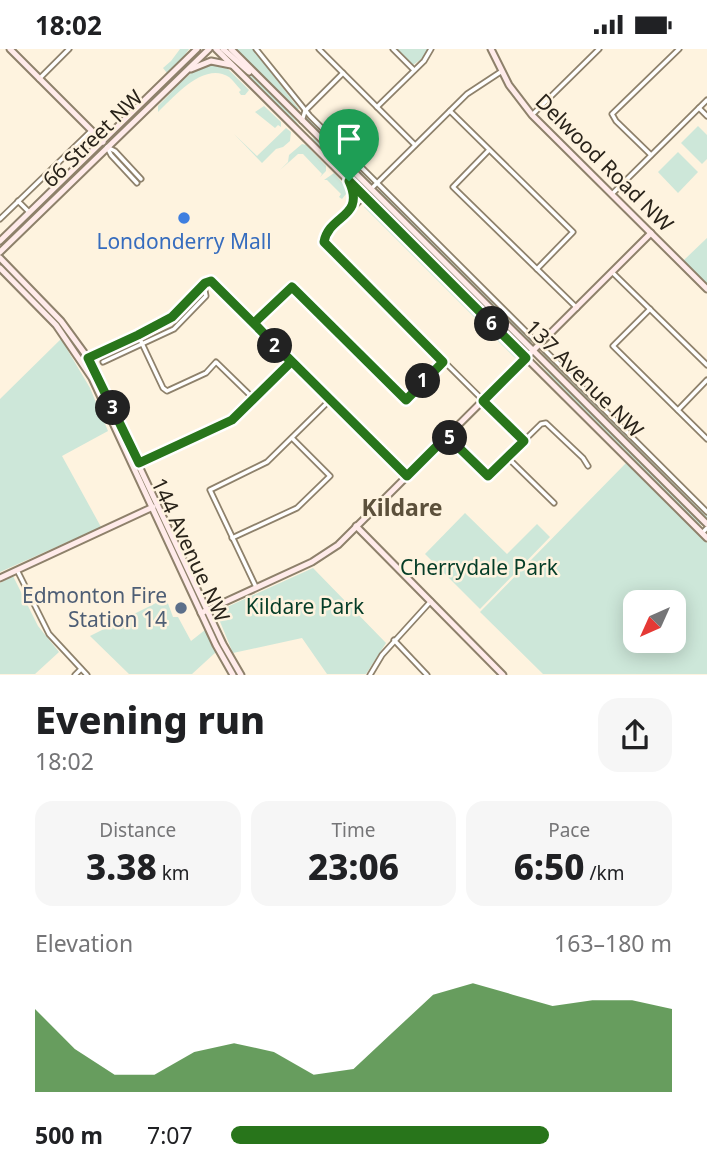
<!DOCTYPE html>
<meta charset="utf-8">
<style>
body{margin:0;font-family:"Noto Sans",sans-serif;background:#f6f6f6;color:#202124;height:100vh;display:flex;flex-direction:column;font-size:26px;white-space:nowrap}
*{box-sizing:border-box;margin:0}
p{font-size:23px;color:#757577}
.icon{flex:none;width:38px;height:38px;fill:none;stroke:currentColor;stroke-width:2;stroke-linecap:round;stroke-linejoin:round}
.map{position:relative;height:626px;overflow:hidden}
.panel{display:flex;flex-direction:column;background:#fff;flex:1}
.panel>*{flex:none}
.needle{width:46px;rotate:225deg}
.fabs{position:absolute;left:623px;top:541px;display:grid;gap:14px}
.fabs a{display:grid;place-items:center;width:63px;height:63px;border-radius:14px;background:#fff;box-shadow:0 4px 18px #0003;font-size:35px}
.pin{position:absolute;display:grid;place-items:center;width:60px;height:60px;color:#fff;margin:-72px -30px;border-radius:50% 50% 50% 0;rotate:-45deg;box-shadow:0 0 7px #0007}
.pin .icon{rotate:45deg}
.km{position:absolute;width:35px;height:35px;margin:-18px;border-radius:50%;background:#222;color:#fff;font-size:19px;line-height:35px;text-align:center}
.round{display:grid;place-items:center;flex:none;width:74px;height:74px;border-radius:21px;background:#f6f6f6}
.head{display:flex;align-items:center;justify-content:space-between;height:119px;padding:0 35px}
h1{font-size:38px;font-weight:800;line-height:52px}
.figures{display:grid;grid-template-columns:repeat(3,1fr);gap:10px;height:119px;padding:7px 35px}
.figures div{display:grid;align-content:center;border-radius:18px;background:#f6f6f6;text-align:center}
.figures b{font-size:35px;font-weight:800}
.figures small{font-size:19px;font-weight:400}
.figures p{font-size:19px}
.chart{height:196px;padding:14px 35px}
.chart p{display:flex;justify-content:space-between}
.chart svg{width:100%;height:126px;margin-top:7px;fill:#28751b;opacity:.7}
ul{padding:0 35px;list-style:none;font-size:23px}
li{display:grid;grid-template-columns:112px 84px 1fr;align-items:center;height:52px}
li i{height:18px;border-radius:9px;background:#28751b}
.status{display:flex;justify-content:space-between;align-items:center;height:49px;padding:0 35px;background:#fff;direction:ltr}
.status svg{height:19px;fill:currentColor}
.map>svg:first-child{display:block}
.green{fill:#cde7d9;fill-rule:evenodd}
.lines{fill:none;stroke-linecap:round;stroke-linejoin:round}
.street-casing{stroke:#8e816b;stroke-width:7}
.secondary-casing{stroke:#8e816b;stroke-width:9}
.street{stroke:#fff;stroke-width:3.5}
.secondary{stroke:#ffebea;stroke-width:5}
.route-casing{stroke:#fff;stroke-width:14}
.route{stroke:#28751b;stroke-width:9}
.shop-dot{fill:#3f7fe0;stroke:#fef3df;stroke-width:2.5}
.service-dot{fill:#5c6f8a;stroke:#fef3df;stroke-width:2.5}
.labels{text-anchor:middle;stroke-width:5;stroke-linejoin:round;paint-order:stroke}
.street-label{font-size:21px;fill:#29231a;stroke:#fef3df}
.shop-label{font-size:21px;fill:#366cbe;stroke:#fef3df}
.park-label{font-size:21px;fill:#043c27;stroke:#fef3df}
.service-label{font-size:21px;fill:#4e5e75;stroke:#fef3df;text-anchor:end}
.neighbourhood-label{font-size:23px;font-weight:bold;fill:#5c503b;stroke:#fef3df}
</style>
<div class="status"><b>18:02</b><svg viewBox="0 0 49 12"><path d="M0 12V9h3v3zM5 12V6h3v6zM10 12V3h3v9zM15 12V0h3v12zM26 1h20v11H26zM47 4h2v5h-2z"/></svg></div>
<div class="map">
<svg width="707" height="626" viewBox="0 0 707 626">
<rect width="100%" height="100%" fill="#fef3df"/>
<!-- green -->
<g class="green">
<polygon points="180,0 189,0 182,10 167,24 163,19 171,12"/>
<path d="M220,0C234,10 298,67 301,81Z"/>
<polygon points="236,0 253,0 299,60 296,60 287,51 285,52"/>
<polygon points="397,0 429,0 424,8 413,16"/>
<path d="M214,14L228,20L249,41L245,46H241L239,43L241,41C237,37 233,31 229,28C204,12 174,48 158,63V57C174,42 191,17 214,14Z"/>
<polygon points="264,57 281,73 281,78 278,76 275,79 255,63"/>
<polygon points="305,69 308,69 371,133 366,132"/>
<polygon points="698,77 707,86 707,110 702,115 681,94"/>
<polygon points="286,79 291,83 290,92 283,98 276,100 262,114 234,85 257,107"/>
<polygon points="308,87 315,90 526,300 521,299 493,273"/>
<polygon points="302,95 306,96 326,117 326,122 320,128 322,125 303,105 298,105 280,121 288,113 289,106"/>
<polygon points="678,103 698,123 678,144 658,123"/>
<polygon points="334,124 352,145 346,145 342,150 339,148 341,145 327,131 324,131"/>
<polygon points="381,141 532,292 530,295 378,144"/>
<polygon points="367,155 517,304 519,307 516,309 514,308 364,158"/>
<polygon points="707,189 707,235 683,212"/>
<polygon points="61,290 90,339 108,382 62,407 101,478 0,523 0,350"/>
<polygon points="543,303 707,466 707,471 541,305"/>
<polygon points="534,311 570,342 703,476 698,475 535,315"/>
<path d="M626,414L707,494V625H543L480,563ZM635,553H674V592H635Z"/>
<polygon points="465,464 507,505 537,475 550,488 480,560 425,505"/>
<polygon points="313,519 386,594 366,625 327,625 302,589 233,604 216,563"/>
<polygon points="13,527 38,577 59,603 35,625 0,625 0,534"/>
<polygon points="166,549 173,568 178,568 191,592 205,581 216,603 192,625 129,625 90,587"/>
</g>
<g class="lines">
<defs>
<g id="street">
<polyline points="256,0 310,67 707,463"/>
<polyline points="319,0 415,96"/>
<polyline points="393,0 414,21"/>
<polyline points="39,30 69,0"/>
<polyline points="377,58 424,12 431,0"/>
<polyline points="699,59 707,67"/>
<polyline points="450,62 573,183 537,220"/>
<polyline points="532,66 599,0"/>
<polyline points="302,72 305,62 343,24"/>
<polyline points="107,98 111,106 137,134"/>
<polyline points="107,98 115,102 141,130"/>
<polyline points="489,101 453,138 577,259"/>
<polyline points="651,106 616,72 612,65 679,0"/>
<polyline points="351,138 354,146 352,157"/>
<polyline points="371,140 467,45 502,22"/>
<polyline points="612,145 707,51"/>
<polyline points="364,148 325,186 324,193 524,392"/>
<polyline points="18,152 29,163"/>
<polyline points="0,170 91,82"/>
<polyline points="612,223 707,316"/>
<polyline points="650,260 613,297 707,390"/>
<polyline points="254,274 288,241 292,238 297,241 406,351 443,313"/>
<polyline points="138,286 163,339 167,342 206,324 216,313 254,350"/>
<polyline points="103,313 174,280 206,247 204,237"/>
<polyline points="678,361 707,331"/>
<polyline points="447,387 488,427 541,375 546,374 583,409 588,417"/>
<polyline points="508,409 554,454"/>
<polyline points="138,415 232,371 291,313"/>
<polyline points="702,484 707,479"/>
<polyline points="232,489 297,459 330,427 292,389"/>
<polyline points="17,521 49,585 87,626"/>
<polyline points="256,538 210,441 267,413 330,351"/>
<polyline points="394,591 427,626"/>
<polyline points="75,626 81,620"/>
<polyline points="370,626 382,606 431,552"/>
</g>
<g id="secondary">
<polyline points="10,0 103,93"/>
<polyline points="216,0 707,489"/>
<polyline points="223,0 249,23"/>
<polyline points="231,0 707,475"/>
<polyline points="491,0 509,36 532,66 707,240"/>
<polyline points="191,20 211,12 231,16"/>
<polyline points="0,192 197,0"/>
<polyline points="0,203 209,0"/>
<polyline points="0,209 61,272 88,309 223,595 241,626"/>
<polyline points="0,219 56,276 92,329 216,596 233,626"/>
<polyline points="85,310 138,286 171,268 205,234 211,231 407,427"/>
<polyline points="356,477 503,626"/>
<polyline points="0,529 153,458"/>
<polyline points="201,564 312,513 338,496 651,184"/>
</g>
</defs>
<!-- street casing -->
<use href="#street" class="street-casing"/>
<!-- secondary casing -->
<use href="#secondary" class="secondary-casing"/>
<!-- street -->
<use href="#street" class="street"/>
<!-- secondary -->
<use href="#secondary" class="secondary"/>
</g>
<g class="lines">
<defs>
<path id="route" d="M349,132C366,169 329,165 324,193L443,313L406,351L292,238L254,274L291,313L232,371L139,414L88,309L138,286L172,268L205,234L211,232L407,427L447,387L488,427L524,392L483,352L526,309L349,132"/>
</defs>
<!-- route casing -->
<use href="#route" class="route-casing"/>
<!-- route -->
<use href="#route" class="route"/>
</g>
<!-- markers -->
<circle class="shop-dot" cx="184" cy="169" r="7"/>
<circle class="service-dot" cx="181" cy="559" r="7"/>
<g class="labels">
<!-- street labels -->
<g class="street-label">
<text transform="translate(93 90) rotate(-44)" y="7">66 Street NW</text>
<text transform="translate(604 114) rotate(45)" y="7">Delwood Road NW</text>
<text transform="translate(584 330) rotate(45)" y="7">137 Avenue NW</text>
<text transform="translate(190 501) rotate(65)" y="7">144 Avenue NW</text>
</g>
<!-- shop labels -->
<g class="shop-label">
<text x="184" y="200">Londonderry Mall</text>
</g>
<!-- park labels -->
<g class="park-label">
<text x="479" y="526">Cherrydale Park</text>
<text x="305" y="565">Kildare Park</text>
</g>
<!-- service labels -->
<g class="service-label">
<text x="167" y="554">Edmonton Fire<tspan x="167" dy="24">Station 14</tspan></text>
</g>
<!-- neighbourhood labels -->
<g class="neighbourhood-label">
<text x="402" y="467">Kildare</text>
</g>
</g>
</svg>
<div class="fabs">
<a><svg class="needle" viewBox="-14 -14 28 28"><path d="M0-13l5 13h-10z" fill="#e53935"/><path d="M0 13l5-13h-10z" fill="#757577"/></svg></a>
</div>
<div class="pin" style="left:349px;top:132px;background:#1e9e55"><svg class="icon" aria-label="arrive" viewBox="0 0 24 24"><path d="M6 21V4h12l-3 4 3 4H6"/></svg></div>
<b class="km" style="left:423px;top:332px">1</b>
<b class="km" style="left:275px;top:297px">2</b>
<b class="km" style="left:113px;top:359px">3</b>
<b class="km" style="left:450px;top:389px">5</b>
<b class="km" style="left:492px;top:275px">6</b>
</div>
<section class="panel">
<div class="head"><div><h1>Evening run</h1><p>18:02</p></div><a class="round"><svg class="icon" aria-label="share" viewBox="0 0 24 24"><path d="M12 15V3M7 8l5-5 5 5M5 13v7h14v-7"/></svg></a></div>
<div class="figures">
<div><p>Distance</p><b>3.38<small> km</small></b></div>
<div><p>Time</p><b>23:06</b></div>
<div><p>Pace</p><b>6:50<small> /km</small></b></div>
</div>
<div class="chart"><p><span>Elevation</span>163–180 m</p>
<svg viewBox="0 0 160 44" preserveAspectRatio="none"><path d="M0 44V15L10 29L20 38L30 38L40 30L50 27L60 30L70 38L80 36L90 23L100 10L110 6L120 10L130 14L140 12L150 12L160 15V44z"/></svg>
</div>
<ul>
<li><b>500 m</b>7:07<i style="width:72%"></i></li>
</ul>
</section>
